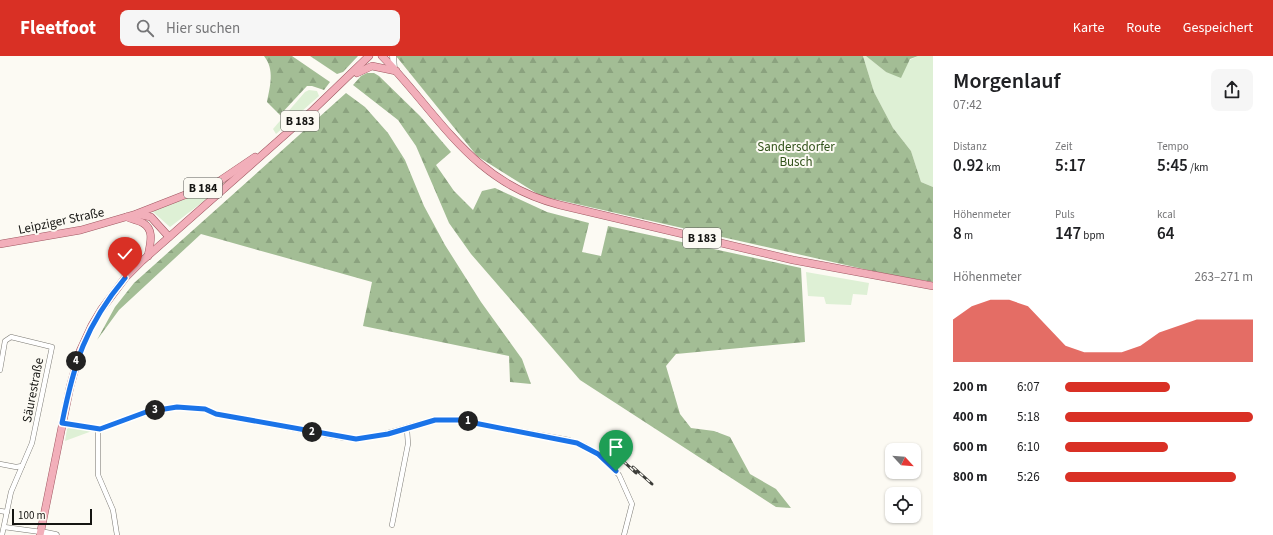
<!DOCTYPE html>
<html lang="de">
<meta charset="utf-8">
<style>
body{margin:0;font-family:"Source Sans 3",sans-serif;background:#f6f6f6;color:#202124;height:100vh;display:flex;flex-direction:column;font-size:15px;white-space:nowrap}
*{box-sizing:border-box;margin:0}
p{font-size:13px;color:#757577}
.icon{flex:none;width:22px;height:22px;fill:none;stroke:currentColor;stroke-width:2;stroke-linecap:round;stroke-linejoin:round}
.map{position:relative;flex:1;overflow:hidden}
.details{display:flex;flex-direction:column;background:#fff;width:340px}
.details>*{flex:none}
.needle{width:26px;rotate:116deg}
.controls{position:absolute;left:885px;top:387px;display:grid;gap:8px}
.controls a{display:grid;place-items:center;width:36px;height:36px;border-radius:8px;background:#fff;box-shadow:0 1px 3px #0004;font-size:20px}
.scale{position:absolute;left:12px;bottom:10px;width:80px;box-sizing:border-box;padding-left:4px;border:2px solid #151512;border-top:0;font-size:11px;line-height:14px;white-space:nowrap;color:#151512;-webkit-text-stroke:3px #fcfaf3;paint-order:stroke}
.pin{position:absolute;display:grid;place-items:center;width:34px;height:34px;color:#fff;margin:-41px -17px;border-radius:50% 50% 50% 0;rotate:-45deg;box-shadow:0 0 4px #0007}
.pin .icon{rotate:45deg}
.km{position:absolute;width:20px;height:20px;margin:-10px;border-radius:50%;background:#222;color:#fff;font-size:11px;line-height:20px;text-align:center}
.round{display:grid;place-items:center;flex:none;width:42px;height:42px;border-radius:8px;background:#f6f6f6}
.overview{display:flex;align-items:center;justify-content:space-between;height:68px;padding:0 20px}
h1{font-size:22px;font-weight:600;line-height:30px}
.stats{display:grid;grid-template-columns:repeat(3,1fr);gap:6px;height:68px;padding:4px 20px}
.stats div{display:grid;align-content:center}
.stats b{font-size:17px;font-weight:600}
.stats small{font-size:11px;font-weight:400}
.stats p{font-size:11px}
.chart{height:112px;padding:8px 20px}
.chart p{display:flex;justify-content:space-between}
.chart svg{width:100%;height:72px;margin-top:4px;fill:#d93025;opacity:.7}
ul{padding:0 20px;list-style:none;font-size:13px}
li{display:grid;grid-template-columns:64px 48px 1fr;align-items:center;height:30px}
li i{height:10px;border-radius:5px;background:#d93025}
header{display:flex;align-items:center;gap:24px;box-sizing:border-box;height:56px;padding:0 20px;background:#d93025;color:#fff}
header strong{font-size:19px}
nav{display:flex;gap:22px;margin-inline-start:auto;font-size:14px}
.search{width:280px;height:36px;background:#f6f6f6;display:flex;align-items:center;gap:10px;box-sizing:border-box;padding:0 14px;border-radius:8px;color:#757577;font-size:15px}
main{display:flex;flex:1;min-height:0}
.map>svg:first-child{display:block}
.grass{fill:#def0d5}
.forest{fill:url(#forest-firs)}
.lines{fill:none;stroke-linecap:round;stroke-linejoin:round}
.minor-casing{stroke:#7b7973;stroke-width:5.5}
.tertiary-casing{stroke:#7b7973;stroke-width:7}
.primary-casing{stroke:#9f5761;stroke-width:8}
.minor{stroke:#fff;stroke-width:4.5}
.tertiary{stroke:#fff;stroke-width:6}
.primary{stroke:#f2afba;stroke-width:7}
.rail-casing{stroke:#3d3d39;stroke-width:3}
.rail{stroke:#fcfaf3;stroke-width:1.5;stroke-dasharray:4.5;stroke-linecap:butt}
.route-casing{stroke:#fff;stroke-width:8}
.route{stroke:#1a73e8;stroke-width:5}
.labels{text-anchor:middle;stroke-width:4;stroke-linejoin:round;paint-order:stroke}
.shield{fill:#fcfaf3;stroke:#5a5a56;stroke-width:1}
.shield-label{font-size:12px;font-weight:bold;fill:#151512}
.park-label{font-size:13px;fill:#32531b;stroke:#fcfaf3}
.street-label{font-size:13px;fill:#151512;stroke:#fcfaf3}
</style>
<header>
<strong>Fleetfoot</strong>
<div class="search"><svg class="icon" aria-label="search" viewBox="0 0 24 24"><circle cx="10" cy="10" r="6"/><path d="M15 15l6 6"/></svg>Hier suchen</div>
<nav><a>Karte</a><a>Route</a><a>Gespeichert</a></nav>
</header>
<main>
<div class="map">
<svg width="933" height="479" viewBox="0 0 933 479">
<defs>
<pattern id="forest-firs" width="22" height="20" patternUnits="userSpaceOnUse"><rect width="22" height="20" fill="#a3bd95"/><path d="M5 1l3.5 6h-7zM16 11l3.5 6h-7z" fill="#8ba27f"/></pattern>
</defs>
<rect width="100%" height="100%" fill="#fcfaf3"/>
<!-- grass -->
<g class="grass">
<polygon points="863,0 866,0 886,16 918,0 933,0 933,131 921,126 911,95 893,72 874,36"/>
<polygon points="309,34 317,35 319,40 276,78 273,73 305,36"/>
<polygon points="228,122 230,125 170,171 151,154"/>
<polygon points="806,216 869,227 867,239 853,238 851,249 826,248 824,241 808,240"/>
<polygon points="70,371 72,371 92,375 65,385 67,373"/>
</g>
<!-- forest -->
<g class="forest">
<path d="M264,0H292L330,26L324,34L312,30H307L280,59L267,46C270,30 275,14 264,0Z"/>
<polygon points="310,0 358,0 343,16 337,18"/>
<polygon points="396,0 863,0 874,36 893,72 911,95 921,126 933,131 933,226 890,219 541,140 477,100"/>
<polygon points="866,0 918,0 910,3 901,22 886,16"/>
<polygon points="367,17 374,17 379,20 420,60 451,96 436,109 454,135 473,154 482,135 495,132 547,156 589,167 582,196 601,200 608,170 801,212 805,286 676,298 666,310 680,358 691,372 714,375 730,381 750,418 776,433 791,452 776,451 580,324 471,198 449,167 416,90 398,64 353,29 361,20"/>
<polygon points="346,37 365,51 388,77 405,104 424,150 445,189 481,246 522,303 531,328 510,326 509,300 363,270 372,226 201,178 119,254 97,284 115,251 134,227"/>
</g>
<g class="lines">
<defs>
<g id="minor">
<polyline points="0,314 5,285 11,281 52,291 32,387 11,436 2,479"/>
<path d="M63,367L99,373L146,357L177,351L205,353L216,358L344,382C383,385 414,364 452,363L569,384L585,390L598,398L619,419L632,448L624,479"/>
<polyline points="98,373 98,419 113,454 117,479"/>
<polyline points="0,408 16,411 22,410"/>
<polyline points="0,455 7,456"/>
<polyline points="392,469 408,388 407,373"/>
<polyline points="4,471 41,476"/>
</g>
<g id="tertiary">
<polyline points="393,0 394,13"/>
<polyline points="41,476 56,479"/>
</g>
<g id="primary">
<path d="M382,0C441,61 472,127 560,149L793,204L933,230"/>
<polyline points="357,17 372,10 396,15"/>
<polyline points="137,158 151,161 169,181"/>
<path d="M127,161C133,164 138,164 143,167C155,174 150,188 148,200"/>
<polyline points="0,188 81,174 136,158 218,126 255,101"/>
<polyline points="40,479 70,331 80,295 92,269 101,254 125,222 142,205 313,54 369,0"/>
</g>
</defs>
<!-- minor casing -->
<use href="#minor" class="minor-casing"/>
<!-- tertiary casing -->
<use href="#tertiary" class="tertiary-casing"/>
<!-- primary casing -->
<use href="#primary" class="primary-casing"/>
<!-- minor -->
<use href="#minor" class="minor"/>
<!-- tertiary -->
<use href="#tertiary" class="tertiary"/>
<!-- primary -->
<use href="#primary" class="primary"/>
<defs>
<g id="rail">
<polyline points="610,393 636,417"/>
<polyline points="633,411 652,428"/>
</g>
</defs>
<!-- rail casing -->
<use href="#rail" class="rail-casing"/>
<!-- rail -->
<use href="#rail" class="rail"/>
</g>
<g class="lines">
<defs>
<path id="route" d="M125,222C85,270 74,307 62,367L100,373L146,356L177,351L205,353L216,358L356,383L388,378L435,364H459L577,387L598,398L616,415"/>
</defs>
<!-- route casing -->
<use href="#route" class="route-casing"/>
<!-- route -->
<use href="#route" class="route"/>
</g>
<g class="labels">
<!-- shield labels -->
<g class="shield">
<rect x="281" y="55" width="38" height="20" rx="3"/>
<rect x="184" y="122" width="38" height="20" rx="3"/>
<rect x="683" y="172" width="38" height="20" rx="3"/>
</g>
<g class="shield-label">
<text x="300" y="69">B 183</text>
<text x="203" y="136">B 184</text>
<text x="702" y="186">B 183</text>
</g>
<!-- park labels -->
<g class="park-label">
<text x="796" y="95">Sandersdorfer<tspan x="796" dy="15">Busch</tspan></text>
</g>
<!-- street labels -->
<g class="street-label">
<text transform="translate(61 164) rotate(-12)" y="5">Leipziger Straße</text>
<text transform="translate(32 334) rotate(-79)" y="5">Säurestraße</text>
</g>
</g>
</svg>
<div class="controls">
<a><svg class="needle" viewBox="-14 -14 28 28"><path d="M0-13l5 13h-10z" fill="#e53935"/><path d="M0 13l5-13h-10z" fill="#757577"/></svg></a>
<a><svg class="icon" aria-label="locate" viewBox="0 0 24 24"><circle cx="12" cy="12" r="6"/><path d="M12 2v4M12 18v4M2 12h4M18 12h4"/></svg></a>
</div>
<div class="scale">100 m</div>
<div class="pin" style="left:616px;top:415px;background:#1e9e55"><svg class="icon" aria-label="arrive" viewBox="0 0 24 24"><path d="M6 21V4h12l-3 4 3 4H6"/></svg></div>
<div class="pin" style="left:125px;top:222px;background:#d93025"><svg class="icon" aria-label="check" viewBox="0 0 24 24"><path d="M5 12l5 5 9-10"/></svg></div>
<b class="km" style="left:468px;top:365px">1</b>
<b class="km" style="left:312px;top:376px">2</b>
<b class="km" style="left:155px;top:354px">3</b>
<b class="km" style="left:76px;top:305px">4</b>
</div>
<section class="details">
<div class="overview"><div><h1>Morgenlauf</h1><p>07:42</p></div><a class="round"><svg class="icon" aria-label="share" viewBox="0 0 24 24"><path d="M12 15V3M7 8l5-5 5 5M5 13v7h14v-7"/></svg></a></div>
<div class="stats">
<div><p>Distanz</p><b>0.92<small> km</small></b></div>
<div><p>Zeit</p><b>5:17</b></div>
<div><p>Tempo</p><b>5:45<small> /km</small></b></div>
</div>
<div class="stats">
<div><p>Höhenmeter</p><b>8<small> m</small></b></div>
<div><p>Puls</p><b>147<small> bpm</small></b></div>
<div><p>kcal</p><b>64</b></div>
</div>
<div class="chart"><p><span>Höhenmeter</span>263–271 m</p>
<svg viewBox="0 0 160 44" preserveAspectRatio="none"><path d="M0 44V18L10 10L20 6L30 6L40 10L50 22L60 34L70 38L80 38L90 38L100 34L110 26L120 22L130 18L140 18L150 18L160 18V44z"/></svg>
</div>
<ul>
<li><b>200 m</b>6:07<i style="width:56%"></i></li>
<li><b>400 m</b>5:18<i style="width:100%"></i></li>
<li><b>600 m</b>6:10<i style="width:55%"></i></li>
<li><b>800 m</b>5:26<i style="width:91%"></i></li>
</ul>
</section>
</main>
